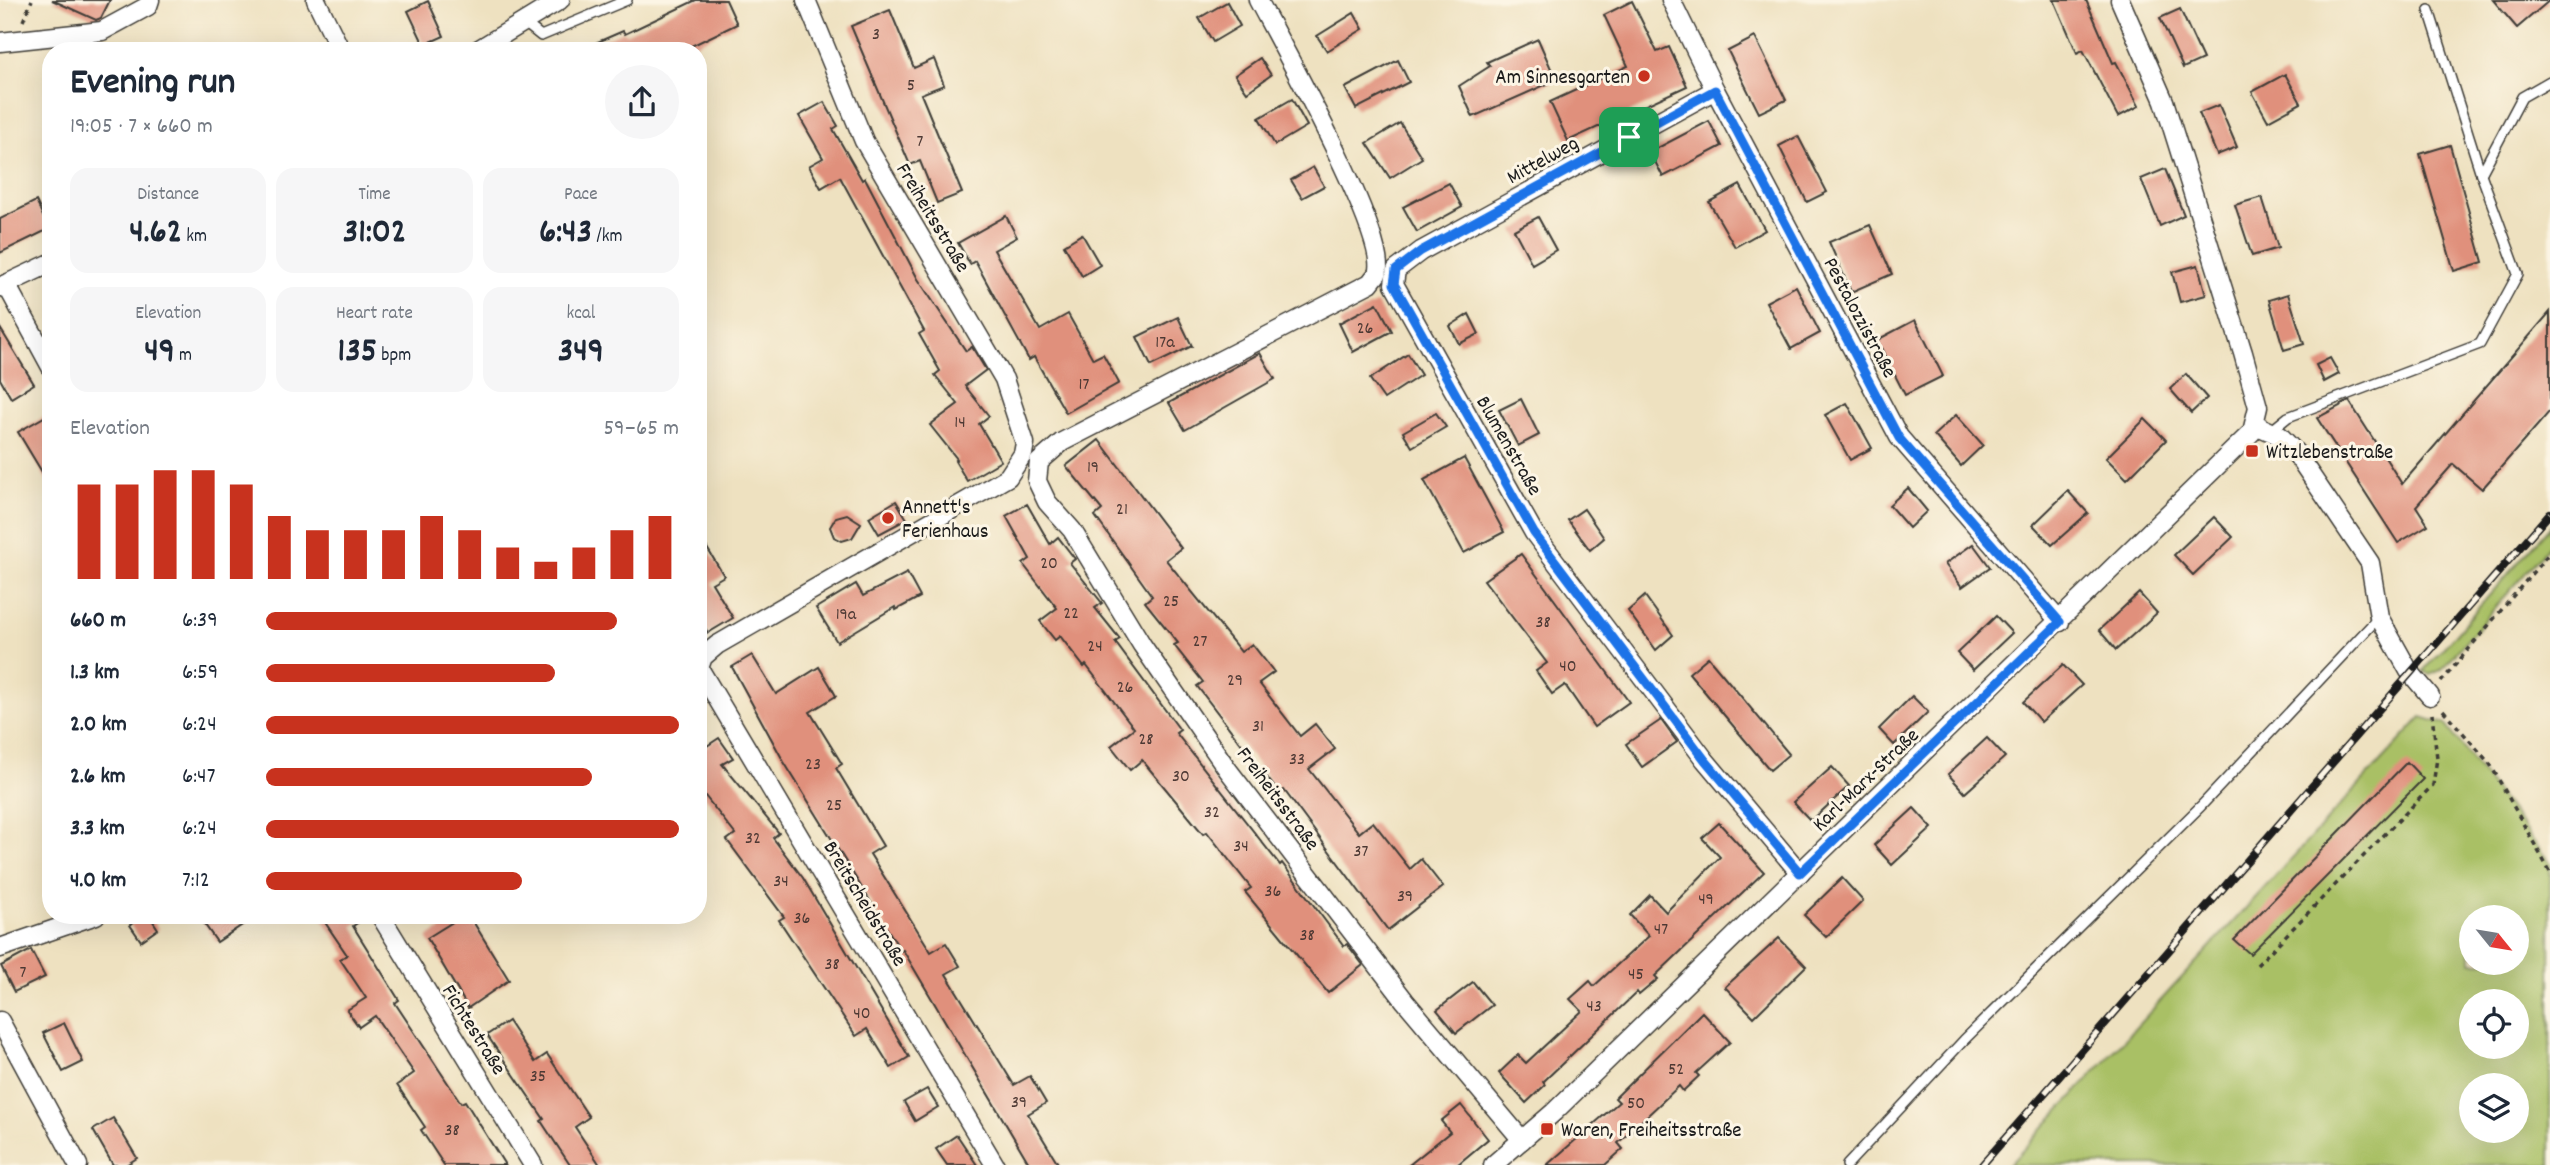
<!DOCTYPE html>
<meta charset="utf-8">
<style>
body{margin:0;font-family:Dekko,sans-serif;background:#f6f6f7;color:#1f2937;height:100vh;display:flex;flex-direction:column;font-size:26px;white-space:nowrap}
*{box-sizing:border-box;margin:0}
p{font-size:23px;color:#747a83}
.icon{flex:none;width:38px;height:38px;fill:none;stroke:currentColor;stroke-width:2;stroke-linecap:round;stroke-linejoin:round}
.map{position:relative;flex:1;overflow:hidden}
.side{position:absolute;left:42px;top:42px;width:665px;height:882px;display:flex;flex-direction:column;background:#fff;border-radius:28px;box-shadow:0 7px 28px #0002}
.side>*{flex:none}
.needle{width:46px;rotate:120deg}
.tools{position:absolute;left:2459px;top:905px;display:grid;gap:14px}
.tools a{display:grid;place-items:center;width:70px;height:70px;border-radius:50%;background:#fff;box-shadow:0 7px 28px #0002;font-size:35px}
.pin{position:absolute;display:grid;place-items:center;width:60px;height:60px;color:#fff;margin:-30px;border-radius:14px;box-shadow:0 4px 10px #0006}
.round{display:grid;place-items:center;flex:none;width:74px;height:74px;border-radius:37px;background:#f6f6f7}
.head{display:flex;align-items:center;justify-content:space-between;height:119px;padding:0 28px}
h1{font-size:38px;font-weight:700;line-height:52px}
.metrics{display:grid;grid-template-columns:repeat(3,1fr);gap:10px;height:119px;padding:7px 28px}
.metrics div{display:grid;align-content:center;border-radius:18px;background:#f6f6f7;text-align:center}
.metrics b{font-size:35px;font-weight:700}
.metrics small{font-size:19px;font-weight:400}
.metrics p{font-size:19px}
.chart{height:196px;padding:14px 28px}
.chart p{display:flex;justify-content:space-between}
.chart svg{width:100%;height:126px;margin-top:7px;stroke:#c8321e;stroke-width:6}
ul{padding:0 28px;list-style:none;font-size:23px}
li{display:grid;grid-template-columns:112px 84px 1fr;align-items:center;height:52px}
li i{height:18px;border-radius:9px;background:#c8321e}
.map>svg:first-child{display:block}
.green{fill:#a9c065;stroke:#626e40;stroke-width:2;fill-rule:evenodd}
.building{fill:#e0907b}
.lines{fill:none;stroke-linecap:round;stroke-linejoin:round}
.lane-casing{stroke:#3c3a35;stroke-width:12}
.street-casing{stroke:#3c3a35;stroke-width:21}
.path{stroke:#3c3a35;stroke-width:3.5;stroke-dasharray:5 5;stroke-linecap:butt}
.lane{stroke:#fff;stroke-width:9}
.street{stroke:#fff;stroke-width:18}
.rail-casing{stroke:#1c1c1c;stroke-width:8}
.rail{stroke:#fcf5e5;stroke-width:5;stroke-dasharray:16;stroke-linecap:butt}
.route-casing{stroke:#fff;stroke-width:14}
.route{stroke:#1a73e8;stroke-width:9}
.poi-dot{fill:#c8321e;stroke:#fcf5e5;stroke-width:2.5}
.labels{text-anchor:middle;stroke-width:6;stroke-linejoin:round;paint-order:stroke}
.number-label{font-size:18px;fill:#4d3934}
.poi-label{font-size:21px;fill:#1c1c1c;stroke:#fcf5e5;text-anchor:start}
.street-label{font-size:21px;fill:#1c1c1c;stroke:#fcf5e5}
</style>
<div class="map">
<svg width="2550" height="1165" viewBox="0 0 2550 1165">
<rect width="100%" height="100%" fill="#fcf5e5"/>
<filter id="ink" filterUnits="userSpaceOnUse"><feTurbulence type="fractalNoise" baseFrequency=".0143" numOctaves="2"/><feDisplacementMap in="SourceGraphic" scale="14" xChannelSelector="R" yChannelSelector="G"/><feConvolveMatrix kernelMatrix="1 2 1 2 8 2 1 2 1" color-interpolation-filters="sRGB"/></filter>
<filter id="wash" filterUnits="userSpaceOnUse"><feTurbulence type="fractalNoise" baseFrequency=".00686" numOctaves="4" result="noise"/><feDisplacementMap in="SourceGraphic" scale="28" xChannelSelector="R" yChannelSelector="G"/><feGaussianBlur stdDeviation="1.57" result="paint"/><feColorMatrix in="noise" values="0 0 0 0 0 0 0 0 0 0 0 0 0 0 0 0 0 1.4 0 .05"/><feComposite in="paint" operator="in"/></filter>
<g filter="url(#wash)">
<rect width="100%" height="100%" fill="#eee1c0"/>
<!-- green -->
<g class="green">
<polygon points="2550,526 2550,545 2441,670 2430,675 2423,671"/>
<path d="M2422,717L2445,724L2550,863V1165H2009ZM2471,917H2516V962H2471ZM2471,1001H2516V1046H2471ZM2471,1085H2516V1130H2471Z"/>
</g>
<g id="blocks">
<!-- building -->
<g class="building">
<polygon points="52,0 110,0 101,18 96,20"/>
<polygon points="696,0 726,0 737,24 681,51 577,51 623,31 625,34"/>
<polygon points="2054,0 2086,0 2113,63 2116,62 2139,106 2118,117 2083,50 2077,53"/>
<polygon points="2493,0 2550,0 2517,28"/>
<polygon points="428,1 444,36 424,45 408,11"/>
<polygon points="1632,1 1657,52 1669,47 1687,86 1568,141 1550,102 1628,66 1604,15"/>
<polygon points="1227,2 1240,26 1213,42 1199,18"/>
<polygon points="2180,9 2203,59 2183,68 2160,18"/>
<polygon points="890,10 914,68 934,59 944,85 921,94 962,193 937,203 920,161 910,165 851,26"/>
<polygon points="1354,13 1363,29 1327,51 1317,36"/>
<polygon points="1755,37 1786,100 1759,113 1728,51"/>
<polygon points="1538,39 1556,80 1473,117 1459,86 1490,66 1487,62"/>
<polygon points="1260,58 1271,75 1247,92 1235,75"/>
<polygon points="1398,60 1409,82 1356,109 1345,88"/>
<polygon points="2285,74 2301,103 2268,121 2252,92"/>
<polygon points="1292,99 1307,126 1275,145 1259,118"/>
<polygon points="824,102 838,126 833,129 862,180 865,178 918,279 966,351 972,347 986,370 965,386 989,416 979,424 1001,461 967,481 955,461 957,459 930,425 958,404 935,375 940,371 919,334 924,331 840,177 821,188 809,166 823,158 799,116"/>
<polygon points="2219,105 2237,147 2217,155 2199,113"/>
<polygon points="1709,121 1722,146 1663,177 1650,152"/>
<polygon points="1400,123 1422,158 1390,178 1367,143"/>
<polygon points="1798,136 1827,192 1807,202 1779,146"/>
<polygon points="2450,145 2483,262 2454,271 2420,154"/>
<polygon points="1313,167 1324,186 1302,198 1291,180"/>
<polygon points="2165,169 2184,215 2160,226 2141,179"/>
<polygon points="1449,183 1462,207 1417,232 1403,207"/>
<polygon points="1740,185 1765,230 1735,247 1709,202"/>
<polygon points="2262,197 2278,248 2252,256 2235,205"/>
<polygon points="36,201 49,229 0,253 0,219"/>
<polygon points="1006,216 1017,237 994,250 1040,330 1068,314 1093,359 1103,354 1119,383 1066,413 1034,357 1029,360 975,261 970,264 958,243"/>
<polygon points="1538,217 1556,250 1532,264 1514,230"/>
<polygon points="1870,225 1892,274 1851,292 1829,242"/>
<polygon points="1082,234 1100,265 1082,276 1064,245"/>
<polygon points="2198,265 2206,295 2180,302 2172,272"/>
<polygon points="1796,286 1820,333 1791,349 1766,302"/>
<polygon points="2288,294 2304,344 2284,350 2269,300"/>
<polygon points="1377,303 1392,331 1353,352 1339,323"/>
<polygon points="2550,312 2550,411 2482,489 2453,464 2416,506 2428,525 2398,543 2317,418 2349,401 2402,484"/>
<polygon points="1469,314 1479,334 1459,344 1450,326"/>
<polygon points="1178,317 1192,346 1151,366 1137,337"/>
<polygon points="1915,320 1943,376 1905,395 1877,340"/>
<polygon points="0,328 34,384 11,398 0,379"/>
<polygon points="1260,353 1275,379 1185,430 1169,403"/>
<polygon points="1408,354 1421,375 1384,399 1370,379"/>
<polygon points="2330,358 2339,374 2324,382 2316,365"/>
<polygon points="2186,374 2207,398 2191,413 2170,389"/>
<polygon points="1521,399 1539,435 1518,446 1499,410"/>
<polygon points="1847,403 1872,448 1850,460 1825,415"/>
<polygon points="51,413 51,487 18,432"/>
<polygon points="1436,413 1446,427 1412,447 1403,432"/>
<polygon points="1956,415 1983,445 1961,466 1934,435"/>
<polygon points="2145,419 2166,440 2127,479 2106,458"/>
<polygon points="1099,440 1181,548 1166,560 1241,652 1252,644 1274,672 1259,683 1300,736 1315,724 1335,749 1309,769 1359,833 1373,822 1410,869 1421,859 1443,887 1388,930 1284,790 1279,793 1197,686 1203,682 1174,645 1178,643 1145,602 1152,596 1095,516 1102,510 1066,466"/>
<polygon points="1464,458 1504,532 1464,553 1424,480"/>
<polygon points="1908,488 1927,511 1909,528 1889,505"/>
<polygon points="2068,491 2088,513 2052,545 2033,525"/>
<polygon points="896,501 907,519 879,534 869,517"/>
<polygon points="1027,504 1050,544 1058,537 1075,559 1070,563 1102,603 1095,608 1120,639 1115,642 1180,730 1176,733 1280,865 1282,863 1344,946 1347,944 1363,965 1328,993 1245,892 1251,888 1207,832 1203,834 1142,760 1130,770 1111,746 1134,728 1086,665 1084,667 1060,636 1055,640 1040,621 1057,608 1023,564 1030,559 1006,516"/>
<polygon points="1584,509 1604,538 1590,550 1568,520"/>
<polygon points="847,514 861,523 852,538 842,541 834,537 830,527 836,517"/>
<polygon points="2214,517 2233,537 2193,575 2174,555"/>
<polygon points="698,533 724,576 712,583 733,618 708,633 698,617"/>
<polygon points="1973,544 1990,567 1962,587 1945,564"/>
<polygon points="1521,554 1629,702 1594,727 1565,685 1552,694 1536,671 1547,663 1484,580"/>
<polygon points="907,573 920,597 896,610 895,607 837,642 816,608 856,584 863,596"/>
<polygon points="2139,593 2157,613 2116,650 2099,630"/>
<polygon points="1645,596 1673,635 1656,650 1628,611"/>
<polygon points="1996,616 2012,633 1973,670 1957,653"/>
<polygon points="752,655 776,694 819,667 830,685 836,696 810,712 842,764 836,768 883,846 870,854 931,952 946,943 960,966 946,974 1014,1085 1030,1076 1046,1103 1028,1114 1059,1165 1030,1165 903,950 901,951 784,762 732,667"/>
<polygon points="1708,657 1789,754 1770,770 1689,673"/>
<polygon points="2063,665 2082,685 2041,722 2023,702"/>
<polygon points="1912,696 1928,712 1894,745 1879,729"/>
<polygon points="1661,720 1677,742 1642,767 1626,744"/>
<polygon points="719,738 733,758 722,764 779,833 773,838 803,878 909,1057 891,1068 867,1029 856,1036 779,920 784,917 727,840 735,834 698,787 698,752"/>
<polygon points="1987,738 2005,757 1965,793 1948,774"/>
<polygon points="2407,762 2423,779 2250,954 2234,940"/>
<polygon points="1832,767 1849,786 1811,821 1793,802"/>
<polygon points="1914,808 1932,828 1892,865 1874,845"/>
<polygon points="1719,823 1764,872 1655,976 1658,979 1639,995 1637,992 1543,1082 1545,1085 1526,1103 1499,1073 1518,1055 1526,1063 1582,1011 1570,999 1590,981 1594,986 1649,936 1630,915 1650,895 1666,912 1720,857 1702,838"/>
<polygon points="1842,878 1863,901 1826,937 1804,915"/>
<polygon points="144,915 149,915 158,929 141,941 130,925"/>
<polygon points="198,915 257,915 217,942"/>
<polygon points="320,915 369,915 353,926 399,1000 395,1003 461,1103 465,1101 505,1165 444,1165 421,1130 425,1127 397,1085 414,1073 375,1016 359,1027 347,1010 366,998 340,959 347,955"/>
<polygon points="464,915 469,915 509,980 468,1008 427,938"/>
<polygon points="1779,938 1806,966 1754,1017 1725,987"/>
<polygon points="31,950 45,977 14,992 1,966"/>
<polygon points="1473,982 1492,1005 1456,1033 1437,1010"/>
<polygon points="1702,1012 1730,1042 1696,1073 1699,1076 1683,1091 1679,1086 1618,1143 1623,1149 1605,1165 1547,1165 1619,1102 1615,1098"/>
<polygon points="508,1021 535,1062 547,1054 589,1117 575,1127 600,1165 570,1165 541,1121 544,1119 487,1035"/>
<polygon points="64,1023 83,1062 63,1072 43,1033"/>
<polygon points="927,1089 938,1107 915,1121 904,1102"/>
<polygon points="1461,1105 1488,1139 1457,1165 1409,1165 1450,1132 1441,1121"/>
<polygon points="113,1118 137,1158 126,1165 113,1165 93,1130"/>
<polygon points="957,1135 977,1165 947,1165 936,1149"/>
</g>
</g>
</g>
<g filter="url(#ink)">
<use href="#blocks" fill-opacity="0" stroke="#3c3a35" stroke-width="2"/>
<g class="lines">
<defs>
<g id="lane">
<polyline points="526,24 541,36 627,0"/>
<polyline points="2481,174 2522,97 2550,81"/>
<polyline points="2272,430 2288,417 2480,344 2518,274 2481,174 2429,10"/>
<polyline points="1847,1165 1964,1040 2201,806 2379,617"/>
</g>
<g id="street">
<polyline points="316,0 341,51"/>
<polyline points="806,0 864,141 1004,379 1025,443 1023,454 1008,477 717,645 703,657 699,668 995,1165"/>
<path d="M1258,0C1280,42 1390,239 1377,274L1370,283L1062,442L1039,462L1037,481L1047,502L1072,530L1142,645L1228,770L1405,1001L1522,1140"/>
<polyline points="1671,0 1715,90 1899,437 2060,622"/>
<polyline points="0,42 102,31 148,6 150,0"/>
<polyline points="476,51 560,0"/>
<polyline points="1715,90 1421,251 1396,270 1394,284 1534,533 1705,760 1800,873"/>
<polyline points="6,284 51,367"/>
<polyline points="0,287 51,263"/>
<polyline points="2256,425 2280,436 2295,452 2370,563 2379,617 2409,671 2430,696"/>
<polyline points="380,915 533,1165"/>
<polyline points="0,948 96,915"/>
<polyline points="0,1021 78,1165"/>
<polyline points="1493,1165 1554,1112 2252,432 2258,407 2243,353 2164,101 2120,0"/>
</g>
</defs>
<!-- lane casing -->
<use href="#lane" class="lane-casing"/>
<!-- street casing -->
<use href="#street" class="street-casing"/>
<!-- path -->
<g class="path">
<polyline points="23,21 32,0"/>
<polyline points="2441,682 2550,552"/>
<polyline points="2443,710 2490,764 2550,872"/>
<polyline points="2257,965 2433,785 2437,758 2432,714"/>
</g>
<!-- lane -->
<use href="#lane" class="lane"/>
<!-- street -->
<use href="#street" class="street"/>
<defs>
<polyline id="rail" points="1982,1165 2550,513"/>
</defs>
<!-- rail casing -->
<use href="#rail" class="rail-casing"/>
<!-- rail -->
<use href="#rail" class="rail"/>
</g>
</g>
<g class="lines" filter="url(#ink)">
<defs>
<polygon id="route" points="1715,90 1899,438 2060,622 1800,873 1705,760 1534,533 1394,284 1396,270 1421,251"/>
</defs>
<!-- route casing -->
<use href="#route" class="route-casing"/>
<!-- route -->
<use href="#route" class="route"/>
</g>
<!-- markers -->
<g class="poi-dot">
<circle cx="1644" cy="76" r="7"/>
<rect x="2245" y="444" width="14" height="14" rx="3.5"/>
<circle cx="888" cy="518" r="7"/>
<rect x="1540" y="1122" width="14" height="14" rx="3.5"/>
</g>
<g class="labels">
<!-- number labels -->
<g class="number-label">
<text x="876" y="39">3</text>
<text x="911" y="90">5</text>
<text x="920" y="146">7</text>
<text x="1365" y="333">26</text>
<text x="1165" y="347">17a</text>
<text x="1084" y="389">17</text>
<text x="960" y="427">14</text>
<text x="1093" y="472">19</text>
<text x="1122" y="514">21</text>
<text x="1049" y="568">20</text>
<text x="1171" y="606">25</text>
<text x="1071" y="618">22</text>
<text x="846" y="619">19a</text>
<text x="1543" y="627">38</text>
<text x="1200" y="646">27</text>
<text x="1095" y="651">24</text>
<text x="1568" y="671">40</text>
<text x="1235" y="685">29</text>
<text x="1125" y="692">26</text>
<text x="1258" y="731">31</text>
<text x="1146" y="744">28</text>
<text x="1297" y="764">33</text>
<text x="813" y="769">23</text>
<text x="1181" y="781">30</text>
<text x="834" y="810">25</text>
<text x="1212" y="817">32</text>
<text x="753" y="843">32</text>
<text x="1241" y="851">34</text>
<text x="1361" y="856">37</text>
<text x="781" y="886">34</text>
<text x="1273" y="896">36</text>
<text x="1405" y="901">39</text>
<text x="1706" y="904">49</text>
<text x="802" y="923">36</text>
<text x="1661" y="934">47</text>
<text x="1307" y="940">38</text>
<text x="832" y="969">38</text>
<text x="23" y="977">7</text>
<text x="1636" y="979">45</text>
<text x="1594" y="1011">43</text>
<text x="862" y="1018">40</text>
<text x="1676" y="1074">52</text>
<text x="538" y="1081">35</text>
<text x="1019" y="1107">39</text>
<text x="1636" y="1108">50</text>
<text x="452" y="1135">38</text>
</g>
<!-- poi labels -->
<g class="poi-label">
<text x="1630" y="83" text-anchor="end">Am Sinnesgarten</text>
<text x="2266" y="458">Witzlebenstraße</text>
<text x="902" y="513">Annett's<tspan x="902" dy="24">Ferienhaus</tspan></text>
<text x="1561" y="1136">Waren, Freiheitsstraße</text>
</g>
<!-- street labels -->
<g class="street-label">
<text transform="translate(1542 159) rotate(-29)" y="7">Mittelweg</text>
<text transform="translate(934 217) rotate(59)" y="7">Freiheitsstraße</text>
<text transform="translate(1861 317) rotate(62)" y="7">Pestalozzistraße</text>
<text transform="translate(1510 445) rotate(60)" y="7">Blumenstraße</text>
<text transform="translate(1865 779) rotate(-44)" y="7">Karl-Marx-Straße</text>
<text transform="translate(1279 798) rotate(53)" y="7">Freiheitsstraße</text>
<text transform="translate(866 903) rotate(59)" y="7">Breitscheidstraße</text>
<text transform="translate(475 1029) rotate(58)" y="7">Fichtestraße</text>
</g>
</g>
</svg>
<div class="tools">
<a><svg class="needle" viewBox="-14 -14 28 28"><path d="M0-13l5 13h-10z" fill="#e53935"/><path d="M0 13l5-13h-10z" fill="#747a83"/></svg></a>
<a><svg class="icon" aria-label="locate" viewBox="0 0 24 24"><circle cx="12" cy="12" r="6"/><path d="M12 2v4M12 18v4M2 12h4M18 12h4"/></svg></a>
<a><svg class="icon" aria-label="layers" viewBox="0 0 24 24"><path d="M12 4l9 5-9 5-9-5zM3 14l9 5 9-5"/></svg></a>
</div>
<div class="pin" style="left:1629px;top:137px;background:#1e9e55"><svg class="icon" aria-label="arrive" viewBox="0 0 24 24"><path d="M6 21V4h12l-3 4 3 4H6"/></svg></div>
<section class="side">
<div class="head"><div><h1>Evening run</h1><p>19:05 · 7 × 660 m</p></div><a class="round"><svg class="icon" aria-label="share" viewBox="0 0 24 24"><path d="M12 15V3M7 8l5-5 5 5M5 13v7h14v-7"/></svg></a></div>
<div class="metrics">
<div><p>Distance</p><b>4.62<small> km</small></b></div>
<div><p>Time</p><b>31:02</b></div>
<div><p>Pace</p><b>6:43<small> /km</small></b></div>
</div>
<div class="metrics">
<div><p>Elevation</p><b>49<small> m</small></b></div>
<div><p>Heart rate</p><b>135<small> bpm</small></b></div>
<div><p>kcal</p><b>349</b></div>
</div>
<div class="chart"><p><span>Elevation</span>59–65 m</p>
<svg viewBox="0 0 160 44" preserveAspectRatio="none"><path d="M5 44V11M15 44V11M25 44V6M35 44V6M45 44V11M55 44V22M65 44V27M75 44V27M85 44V27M95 44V22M105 44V27M115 44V33M125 44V38M135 44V33M145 44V27M155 44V22"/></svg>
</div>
<ul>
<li><b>660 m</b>6:39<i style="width:85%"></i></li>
<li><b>1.3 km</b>6:59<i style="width:70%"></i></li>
<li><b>2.0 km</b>6:24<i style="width:100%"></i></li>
<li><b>2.6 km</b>6:47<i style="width:79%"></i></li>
<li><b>3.3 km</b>6:24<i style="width:100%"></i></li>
<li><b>4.0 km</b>7:12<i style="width:62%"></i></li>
</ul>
</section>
</div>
